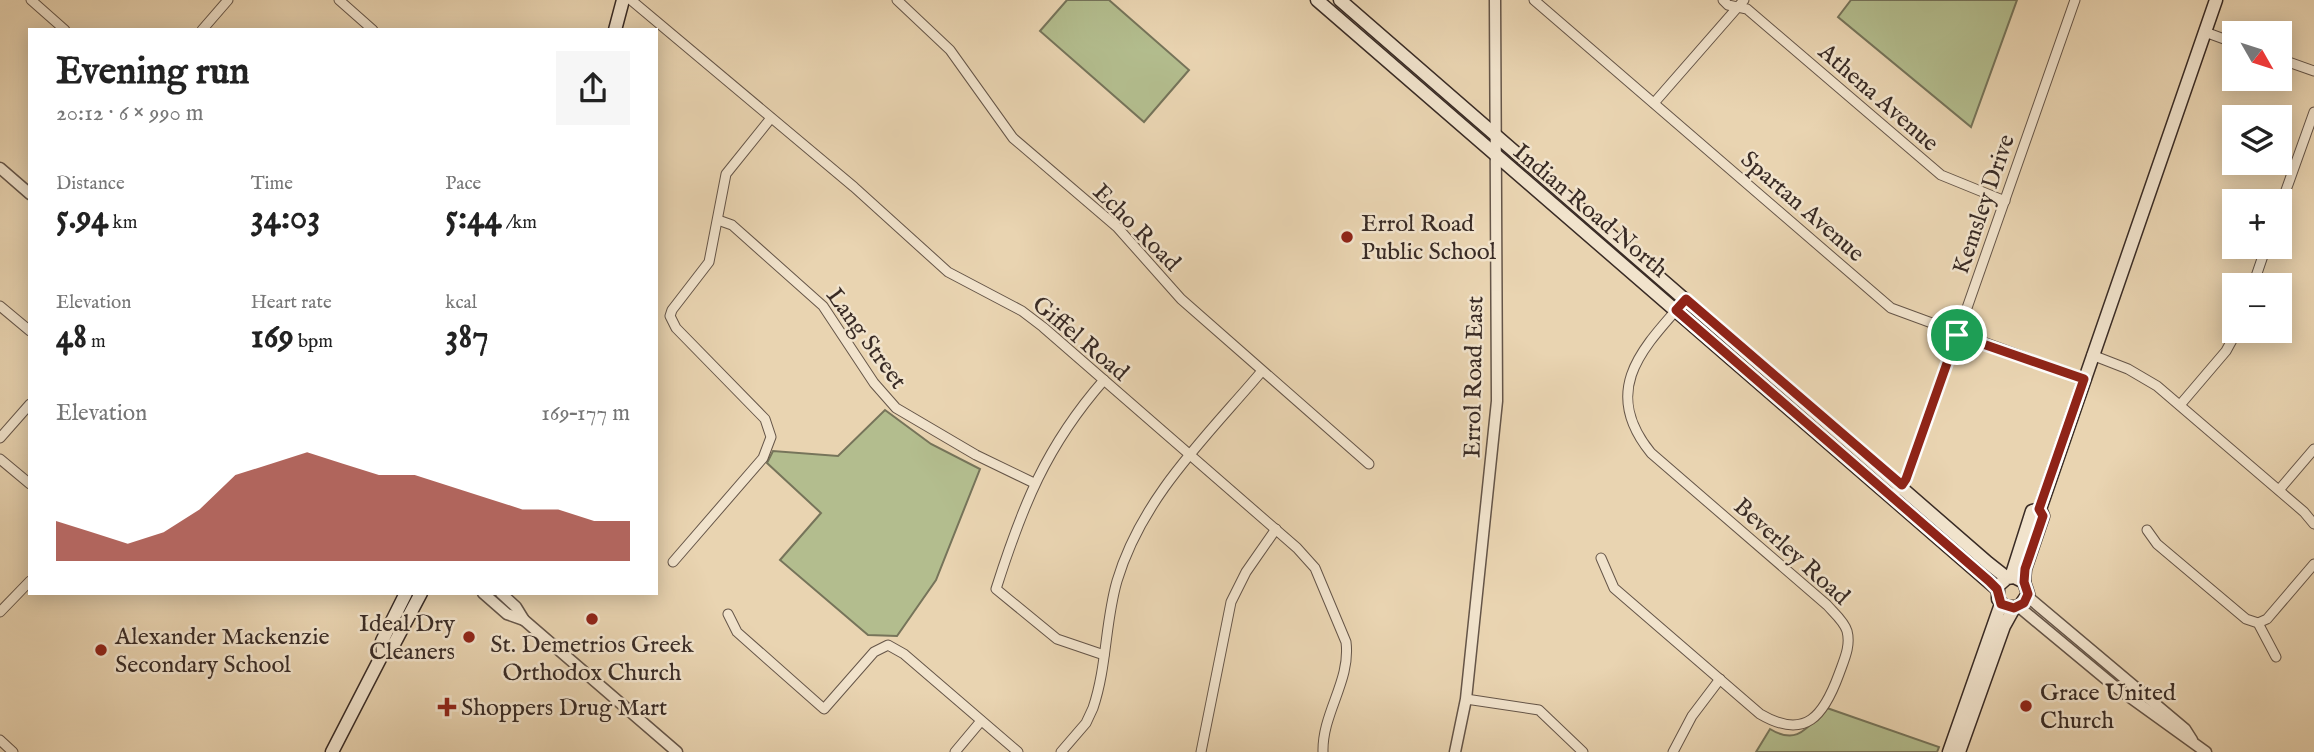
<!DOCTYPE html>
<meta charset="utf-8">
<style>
body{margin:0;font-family:"IM FELL English",serif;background:#f6f6f6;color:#222;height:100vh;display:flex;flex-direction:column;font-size:26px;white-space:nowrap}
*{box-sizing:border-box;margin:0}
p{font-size:23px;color:#767676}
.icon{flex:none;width:38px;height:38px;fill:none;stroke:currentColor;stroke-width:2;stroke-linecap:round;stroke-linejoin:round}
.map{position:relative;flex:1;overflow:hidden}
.details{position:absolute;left:28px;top:28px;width:630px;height:567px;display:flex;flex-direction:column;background:#fff;border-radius:0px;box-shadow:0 4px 18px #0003}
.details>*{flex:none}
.needle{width:46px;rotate:129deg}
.controls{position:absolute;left:2222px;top:21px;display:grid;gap:14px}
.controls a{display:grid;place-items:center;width:70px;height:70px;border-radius:0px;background:#fff;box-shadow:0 4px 18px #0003;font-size:35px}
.pin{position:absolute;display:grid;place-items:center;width:60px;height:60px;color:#fff;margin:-30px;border:4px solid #fff;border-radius:50%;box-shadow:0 2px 7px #0007}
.round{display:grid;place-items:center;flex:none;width:74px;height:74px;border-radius:0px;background:#f6f6f6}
.overview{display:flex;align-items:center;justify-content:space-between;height:119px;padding:0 28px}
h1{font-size:38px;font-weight:800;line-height:52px}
.metrics{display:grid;grid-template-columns:repeat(3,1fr);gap:10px;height:119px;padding:7px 28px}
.metrics div{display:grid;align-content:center}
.metrics b{font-size:35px;font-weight:800}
.metrics small{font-size:19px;font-weight:400}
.metrics p{font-size:19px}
.chart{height:196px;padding:14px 28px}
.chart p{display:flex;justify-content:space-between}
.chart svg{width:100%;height:126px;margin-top:7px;fill:#8f2418;opacity:.7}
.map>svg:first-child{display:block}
.green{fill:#b3bd8e;stroke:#76745a;stroke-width:2}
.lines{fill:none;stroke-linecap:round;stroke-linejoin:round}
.minor-casing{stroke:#655548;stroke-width:11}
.tertiary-casing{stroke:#655548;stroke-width:13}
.secondary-casing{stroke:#392b25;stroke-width:15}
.minor{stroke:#f1e3cc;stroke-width:9}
.tertiary{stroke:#f1e3cc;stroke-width:10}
.secondary{stroke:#f1e3cc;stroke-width:12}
.route-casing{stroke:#fff;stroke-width:14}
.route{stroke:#8f2418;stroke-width:9}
.poi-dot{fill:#8f2418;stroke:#f1e3cc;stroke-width:2.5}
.labels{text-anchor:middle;stroke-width:5;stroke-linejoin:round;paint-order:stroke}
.street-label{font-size:24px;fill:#392b25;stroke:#f1e3cc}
.poi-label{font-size:24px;fill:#392b25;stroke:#f1e3cc;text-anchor:start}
</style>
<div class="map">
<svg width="2314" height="752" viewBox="0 0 2314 752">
<rect width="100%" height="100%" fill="#e9d4b1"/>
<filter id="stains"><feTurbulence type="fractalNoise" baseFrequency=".00286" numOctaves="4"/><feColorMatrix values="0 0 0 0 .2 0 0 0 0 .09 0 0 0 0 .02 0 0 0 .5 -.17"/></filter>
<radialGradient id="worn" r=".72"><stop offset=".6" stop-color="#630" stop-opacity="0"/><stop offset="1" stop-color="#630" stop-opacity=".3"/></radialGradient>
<!-- green -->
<g class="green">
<polygon points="1067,0 1109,0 1189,70 1144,122 1040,31"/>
<polygon points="1851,0 2017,0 1971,127 1838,17"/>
<polygon points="885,410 931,444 980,469 936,580 897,636 868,635 780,560 821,513 767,463 773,451 838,456"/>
<path d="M1827,708L1939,747L1937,752H1756L1770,729C1798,746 1807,727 1827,708Z"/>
</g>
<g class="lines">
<defs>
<g id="minor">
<polyline points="31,0 65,30"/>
<polyline points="339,0 373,30"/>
<path d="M631,0L854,187L948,272L1022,311L1043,327L1297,548L1315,568L1346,642C1351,681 1322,713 1323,752"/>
<polyline points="897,0 950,50 1013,138 1117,227 1181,299 1369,464"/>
<polyline points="1534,0 1891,308 2084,379"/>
<polyline points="1723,0 1728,5 1747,9 1941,175 2005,201"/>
<polyline points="202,30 228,0"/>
<polyline points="2205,32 2235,43"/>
<polyline points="2280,59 2314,71"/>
<polyline points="1654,103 1744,0"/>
<polyline points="2280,207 2314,112"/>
<polyline points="718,220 732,225 823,306 874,383 896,408 976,455 1034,483"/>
<polyline points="2253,285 2266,247"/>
<polyline points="0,306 30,331"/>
<polyline points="2092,355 2128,369 2157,386 2304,512 2314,524"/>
<path d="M1104,380C1046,446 1022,507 996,589L1057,639L1104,655"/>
<polyline points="2180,405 2226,351 2237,331"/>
<polyline points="0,438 30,404"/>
<polyline points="0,459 30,484"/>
<polyline points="2279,490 2314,449"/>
<polyline points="1892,497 1908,476 2075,0"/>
<polyline points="2147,530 2157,544 2246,619 2258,623 2276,657"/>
<path d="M1601,558L1614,588L1760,714C1806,741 1824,715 1839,674C1844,660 1851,646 1847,631C1844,621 1834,613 1827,605L1651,453C1599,389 1644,347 1686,299"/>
<polyline points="673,562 763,458 771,437 765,419 676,328 670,316 672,310 709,262 726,174 771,118"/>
<polyline points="0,612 30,581"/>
<polyline points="728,614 737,632 824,709 874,652 888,645 904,654 1018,752"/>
<polyline points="2258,623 2267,619 2314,564"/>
<polyline points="1466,699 1539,710 1583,752"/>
<polyline points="0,740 13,752"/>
<polyline points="955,752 981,721"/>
<path d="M1061,752L1086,723L1093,708C1107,667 1105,622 1117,581C1142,497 1207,436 1262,371"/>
<polyline points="1201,752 1231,602 1246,572 1276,529"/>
<polyline points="1673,752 1692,716 1720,679"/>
</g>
<g id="tertiary">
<polyline points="0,168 30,194"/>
<polyline points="483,593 507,614 524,620"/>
<polyline points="501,593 516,607 524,620 677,752"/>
<polyline points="2028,597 2185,729 2192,740"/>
<polyline points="2019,607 2113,685 2206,752"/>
<polyline points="1455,752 1466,699 1497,401 1495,0"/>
</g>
<g id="secondary">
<polyline points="1317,0 1997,589"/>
<polyline points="1340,0 1988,563 2007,578 2014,577 2024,582 2028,594 2019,607 2005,607 1998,599 1998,586 2007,578"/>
<polyline points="615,30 623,0"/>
<polyline points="2011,577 2032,511 2040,509"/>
<polyline points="2024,582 2025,569 2043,516 2040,509 2216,0"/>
<polyline points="383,653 382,641 406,593"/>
<polyline points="332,752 383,653 394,644 421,593"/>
<polyline points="1949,752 2001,604"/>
<polyline points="1959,752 2004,626 2014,608"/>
</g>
</defs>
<!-- minor casing -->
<use href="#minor" class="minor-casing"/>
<!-- tertiary casing -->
<use href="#tertiary" class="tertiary-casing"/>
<!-- secondary casing -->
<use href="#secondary" class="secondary-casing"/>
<!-- minor -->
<use href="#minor" class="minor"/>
<!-- tertiary -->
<use href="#tertiary" class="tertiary"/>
<!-- secondary -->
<use href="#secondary" class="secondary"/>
</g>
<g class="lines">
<defs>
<polygon id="route" points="1686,299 1902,485 1906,479 1957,335 2084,379 2039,509 2043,516 2025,569 2024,582 2028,594 2024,603 2014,608 2001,604 1997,589 1989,581 1676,310"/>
</defs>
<!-- route casing -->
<use href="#route" class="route-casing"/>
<!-- route -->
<use href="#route" class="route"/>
</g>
<!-- markers -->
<g class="poi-dot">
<circle cx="1347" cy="237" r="7"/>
<circle cx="592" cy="619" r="7"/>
<circle cx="469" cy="637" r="7"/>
<circle cx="101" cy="650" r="7"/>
<circle cx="2026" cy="706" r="7"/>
<path d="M443.5 696.5h7v7h7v7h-7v7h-7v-7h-7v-7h7z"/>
</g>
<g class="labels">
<!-- street labels -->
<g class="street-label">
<text transform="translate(1879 97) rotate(41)" y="8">Athena Avenue</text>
<text transform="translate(1983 204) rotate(-71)" y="8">Kemsley Drive</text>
<text transform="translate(1803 206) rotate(41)" y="8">Spartan Avenue</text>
<text transform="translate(1591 210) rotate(40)" y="8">Indian Road North</text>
<text transform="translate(1137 227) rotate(45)" y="8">Echo Road</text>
<text transform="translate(867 338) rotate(54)" y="8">Lang Street</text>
<text transform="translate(1081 338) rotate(40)" y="8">Giffel Road</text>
<text transform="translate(1473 377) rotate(-89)" y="8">Errol Road East</text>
<text transform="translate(1792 551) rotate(42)" y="8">Beverley Road</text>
</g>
<!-- poi labels -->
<g class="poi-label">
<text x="1361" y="231">Errol Road<tspan x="1361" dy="28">Public School</tspan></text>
<text x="455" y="631" text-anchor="end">Ideal Dry<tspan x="455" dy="28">Cleaners</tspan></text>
<text x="115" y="644">Alexander Mackenzie<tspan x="115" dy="28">Secondary School</tspan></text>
<text x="592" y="652" text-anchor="middle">St. Demetrios Greek<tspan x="592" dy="28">Orthodox Church</tspan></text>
<text x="2040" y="700">Grace United<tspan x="2040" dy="28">Church</tspan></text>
<text x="461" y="715">Shoppers Drug Mart</text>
</g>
</g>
<rect width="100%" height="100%" filter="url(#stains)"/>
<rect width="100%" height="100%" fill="url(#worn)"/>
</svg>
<div class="controls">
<a><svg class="needle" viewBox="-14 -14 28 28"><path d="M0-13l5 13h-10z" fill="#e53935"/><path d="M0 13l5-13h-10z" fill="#767676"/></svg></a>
<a><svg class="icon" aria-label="layers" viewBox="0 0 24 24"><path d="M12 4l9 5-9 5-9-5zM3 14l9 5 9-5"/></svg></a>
<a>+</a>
<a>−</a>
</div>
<div class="pin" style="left:1957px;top:335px;background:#1e9e55"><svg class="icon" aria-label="arrive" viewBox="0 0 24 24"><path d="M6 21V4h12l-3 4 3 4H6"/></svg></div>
<section class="details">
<div class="overview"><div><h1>Evening run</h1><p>20:12 · 6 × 990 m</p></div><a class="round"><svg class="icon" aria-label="share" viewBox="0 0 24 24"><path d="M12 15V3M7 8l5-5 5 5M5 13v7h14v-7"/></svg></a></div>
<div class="metrics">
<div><p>Distance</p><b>5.94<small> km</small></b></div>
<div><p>Time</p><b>34:03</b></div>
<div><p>Pace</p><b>5:44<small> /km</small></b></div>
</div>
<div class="metrics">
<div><p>Elevation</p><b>48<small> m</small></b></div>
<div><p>Heart rate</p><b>169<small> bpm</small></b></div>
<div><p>kcal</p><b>387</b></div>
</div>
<div class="chart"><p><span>Elevation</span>169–177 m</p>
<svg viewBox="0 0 160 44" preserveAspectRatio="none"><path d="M0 44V30L10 34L20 38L30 34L40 26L50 14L60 10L70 6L80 10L90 14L100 14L110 18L120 22L130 26L140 26L150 30L160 30V44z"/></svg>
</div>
</section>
</div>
